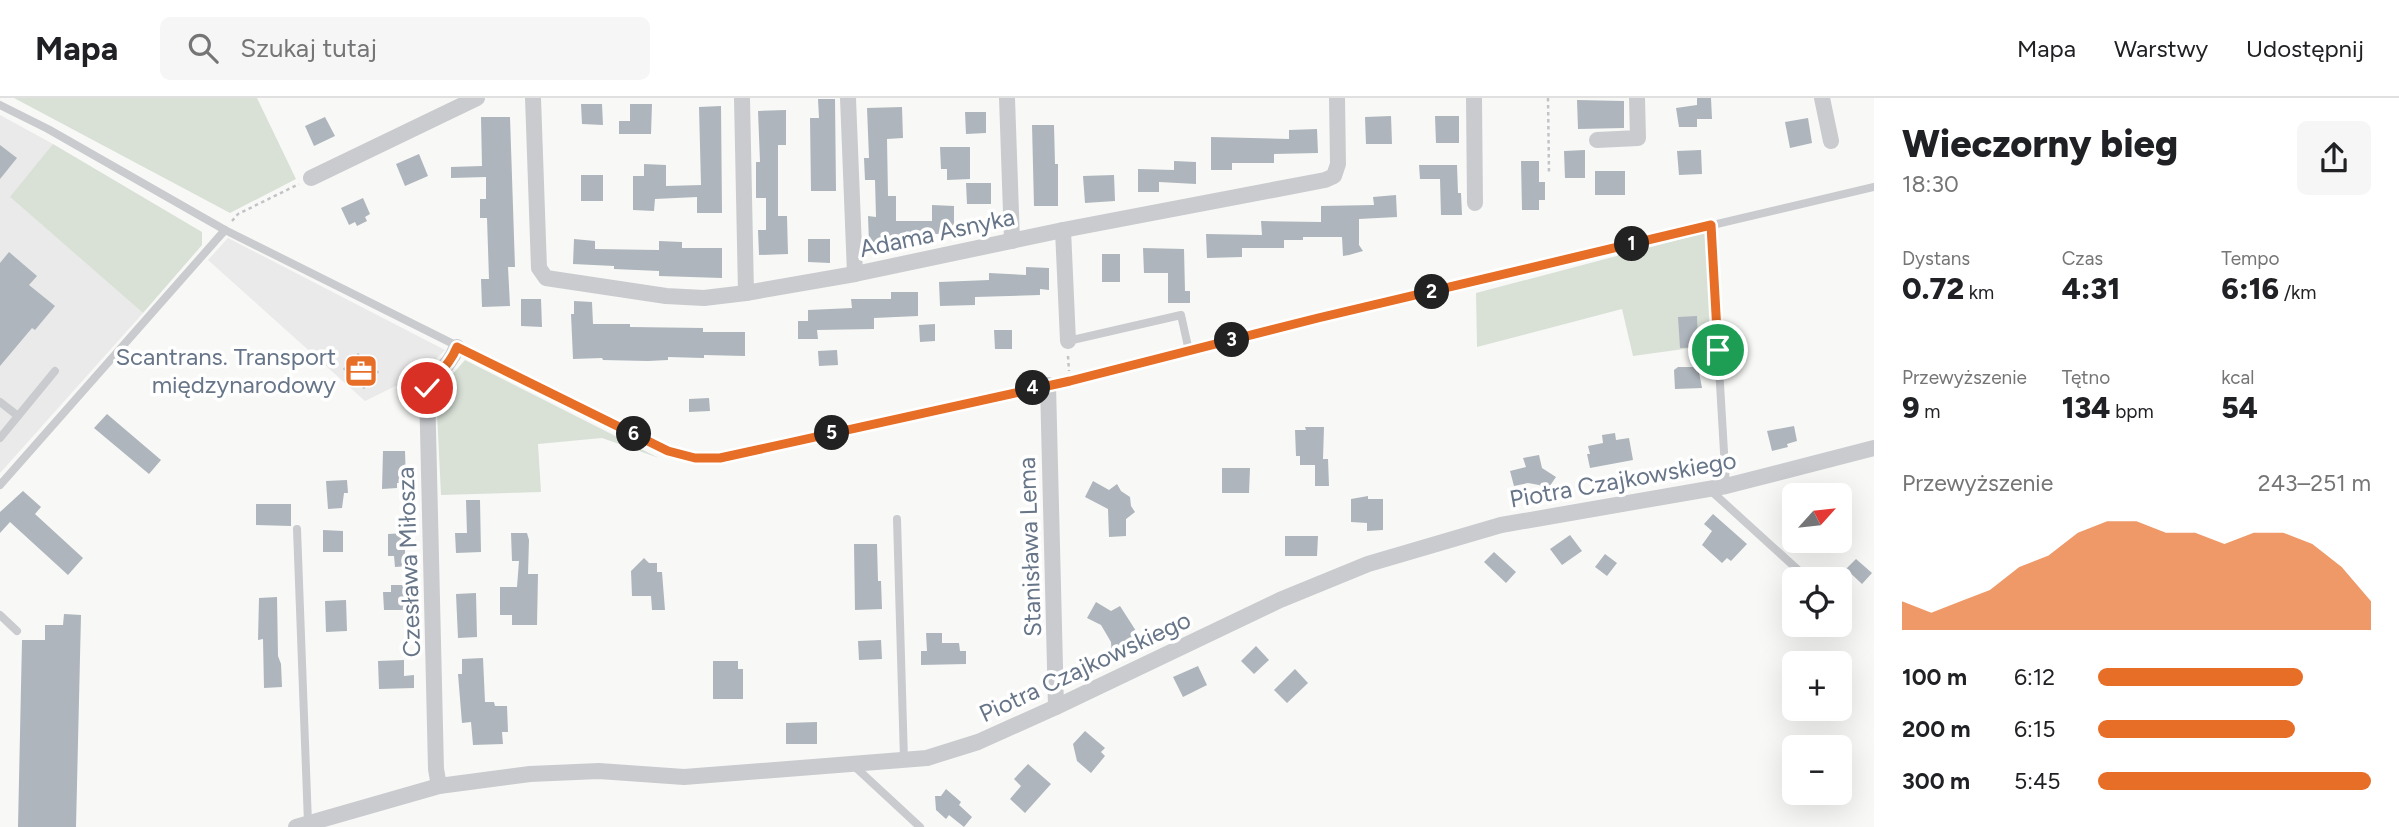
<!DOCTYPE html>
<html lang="pl">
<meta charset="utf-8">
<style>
body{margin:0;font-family:Figtree,sans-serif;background:#f6f6f6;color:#202124;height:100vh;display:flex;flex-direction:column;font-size:26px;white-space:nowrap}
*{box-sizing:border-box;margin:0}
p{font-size:23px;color:#757577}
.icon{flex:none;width:38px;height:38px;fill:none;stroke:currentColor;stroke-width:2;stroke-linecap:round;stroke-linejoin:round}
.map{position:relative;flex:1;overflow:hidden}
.side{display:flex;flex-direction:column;background:#fff;width:525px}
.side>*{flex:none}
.needle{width:46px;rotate:63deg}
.tools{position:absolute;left:1782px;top:385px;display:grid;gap:14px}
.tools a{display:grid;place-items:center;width:70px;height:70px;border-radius:10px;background:#fff;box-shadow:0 7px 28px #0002;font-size:35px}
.pin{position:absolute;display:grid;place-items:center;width:60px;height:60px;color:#fff;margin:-30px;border:4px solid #fff;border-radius:50%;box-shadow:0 2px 7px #0007}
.km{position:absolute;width:35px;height:35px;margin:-18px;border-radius:50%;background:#222;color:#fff;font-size:19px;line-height:35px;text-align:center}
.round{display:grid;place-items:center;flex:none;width:74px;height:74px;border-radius:10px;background:#f6f6f6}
.overview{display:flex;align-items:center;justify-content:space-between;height:119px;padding:0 28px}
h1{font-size:38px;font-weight:800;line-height:52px}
.metrics{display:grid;grid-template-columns:repeat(3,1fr);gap:10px;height:119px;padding:7px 28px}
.metrics div{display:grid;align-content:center}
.metrics b{font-size:30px;font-weight:800}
.metrics small{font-size:19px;font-weight:400}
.metrics p{font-size:19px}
.chart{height:196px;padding:14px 28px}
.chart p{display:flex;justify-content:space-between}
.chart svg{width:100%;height:126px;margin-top:7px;fill:#e76e27;opacity:.7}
ul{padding:0 28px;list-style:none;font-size:23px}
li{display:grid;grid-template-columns:112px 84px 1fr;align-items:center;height:52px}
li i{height:18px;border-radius:9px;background:#e76e27}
header{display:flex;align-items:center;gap:42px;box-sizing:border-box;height:98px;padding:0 35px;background:#fff;border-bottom:2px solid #e0e0e0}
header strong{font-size:33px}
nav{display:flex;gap:38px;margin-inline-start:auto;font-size:24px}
.search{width:490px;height:63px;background:#f6f6f6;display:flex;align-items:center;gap:18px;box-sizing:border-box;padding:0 24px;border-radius:10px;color:#757577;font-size:26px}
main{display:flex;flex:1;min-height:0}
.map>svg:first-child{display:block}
.built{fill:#e9eae9}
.green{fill:#d9e1d7}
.building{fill:#aeb5bc}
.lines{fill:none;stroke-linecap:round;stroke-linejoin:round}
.path{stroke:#c2c3c6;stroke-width:2.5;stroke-dasharray:3.5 3.5;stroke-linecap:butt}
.service{stroke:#c9cbcf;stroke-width:8}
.minor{stroke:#c9cbcf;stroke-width:16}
.route-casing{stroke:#fff;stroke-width:14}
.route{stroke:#e76e27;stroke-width:9}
.labels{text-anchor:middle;stroke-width:7;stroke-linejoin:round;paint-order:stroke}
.street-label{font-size:24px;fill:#677588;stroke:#fff}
.poi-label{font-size:24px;fill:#677588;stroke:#fff;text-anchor:end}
</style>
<header>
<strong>Mapa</strong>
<div class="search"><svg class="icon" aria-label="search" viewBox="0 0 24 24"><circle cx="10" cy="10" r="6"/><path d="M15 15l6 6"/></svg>Szukaj tutaj</div>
<nav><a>Mapa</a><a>Warstwy</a><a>Udostępnij</a></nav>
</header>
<main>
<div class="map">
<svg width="1874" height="729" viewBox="0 0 1874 729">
<rect width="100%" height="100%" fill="#f8f9f6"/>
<!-- built -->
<g class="built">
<polygon points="0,17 53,46 11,100 143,215 0,375"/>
<polygon points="228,140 445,252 422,275 365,303 208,162"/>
</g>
<!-- green -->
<g class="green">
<polygon points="14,0 257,0 296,81 230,115"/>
<polygon points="53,46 202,134 202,147 143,215 10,99"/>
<polygon points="1708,134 1713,247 1633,258 1622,211 1477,249 1476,195"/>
<polygon points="465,262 659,360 602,340 538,346 541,394 441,397 436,295"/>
</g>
<!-- building -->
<g class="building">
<polygon points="1697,0 1711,0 1712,21 1697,21 1697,29 1679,29 1676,10 1697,7"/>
<polygon points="818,1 835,1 836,93 811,93 810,20 819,20"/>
<polygon points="1577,2 1624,3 1624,30 1578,31"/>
<polygon points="581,6 602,6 603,27 582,26"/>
<polygon points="630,6 652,6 651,36 619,36 619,23 630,23"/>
<polygon points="721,8 722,115 697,115 697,99 655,101 654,113 633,112 633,78 644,78 644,66 666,67 666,88 701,87 699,9"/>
<polygon points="902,9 903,40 887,41 888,98 896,98 896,123 932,123 932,107 954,108 954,136 922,136 922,150 899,150 899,145 869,144 868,118 876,119 875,82 865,82 864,60 869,60 867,10"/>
<polygon points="786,12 786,47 778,47 778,118 787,118 788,156 759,157 758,132 766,132 766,100 756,100 756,64 760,64 758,13"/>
<polygon points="965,14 986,14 986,35 966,36"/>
<polygon points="1391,18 1392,46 1366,46 1365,19"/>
<polygon points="1435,18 1459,18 1459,45 1436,45"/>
<polygon points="325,19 335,38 314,48 305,28"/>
<polygon points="481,19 510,19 515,169 508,169 510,208 482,209 481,181 489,181 487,120 480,120 480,101 486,101 486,79 451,80 451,69 482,68"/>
<polygon points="1808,20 1812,45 1790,50 1785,24"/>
<polygon points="1032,27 1054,27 1055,66 1058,66 1058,108 1034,108"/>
<polygon points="1317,31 1318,55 1274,56 1274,65 1232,65 1232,72 1211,72 1211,39 1289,41 1289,32"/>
<polygon points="0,47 17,60 0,81"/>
<polygon points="940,49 970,49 970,81 947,82 947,71 941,71"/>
<polygon points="1585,52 1585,80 1565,80 1564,53"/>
<polygon points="1701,52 1702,76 1679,77 1677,53"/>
<polygon points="419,56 428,78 405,88 396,66"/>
<polygon points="1174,63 1196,64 1196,86 1159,84 1159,94 1138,94 1138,71 1174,72"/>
<polygon points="1521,63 1539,63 1539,84 1545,84 1545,102 1539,102 1539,112 1522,112"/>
<polygon points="1419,67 1457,67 1458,95 1461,95 1462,117 1441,117 1440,81 1420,81"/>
<rect x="1595" y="73" width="30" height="24"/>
<rect x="581" y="77" width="22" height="26"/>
<polygon points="1114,77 1115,103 1085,105 1083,78"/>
<polygon points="966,85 991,85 991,106 967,106"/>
<polygon points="1396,97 1397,119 1359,121 1359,147 1363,153 1349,157 1343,158 1342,139 1303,139 1303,142 1284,142 1284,150 1242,150 1242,159 1207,160 1206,136 1262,137 1261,123 1321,124 1321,108 1374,107 1373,99"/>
<polygon points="363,100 370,116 365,119 367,123 357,128 355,124 349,127 341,110"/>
<polygon points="574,141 595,143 595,151 659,152 659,143 682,144 682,150 722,150 722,180 659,178 659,173 614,171 614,168 573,166"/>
<polygon points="808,141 830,141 830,165 808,164"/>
<polygon points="1143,150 1184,151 1185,193 1190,193 1190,205 1168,205 1168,175 1144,175"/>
<polygon points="9,154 37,178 29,187 55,208 35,232 32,230 0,268 0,165"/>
<rect x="1102" y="156" width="18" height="28"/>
<polygon points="1026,169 1049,170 1049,192 1040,191 1040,197 975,199 975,207 940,208 939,184 989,182 989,175 1026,177"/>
<polygon points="891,194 918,194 918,218 874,220 874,231 817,232 818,241 798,241 798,223 808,223 808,212 852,210 851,201 891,201"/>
<polygon points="521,201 541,201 542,229 521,228"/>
<polygon points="574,203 592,204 593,226 630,226 630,229 703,230 703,234 745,234 745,258 704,257 704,260 668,259 668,262 648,263 603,262 602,260 573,261 571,216 574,216"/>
<polygon points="1697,218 1698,249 1680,250 1678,219"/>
<polygon points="935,226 935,243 920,244 919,227"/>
<polygon points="994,232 1012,232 1012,251 995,251"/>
<polygon points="837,252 838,267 819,268 818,253"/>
<polygon points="358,255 379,274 364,291 343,271"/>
<polygon points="1678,269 1698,269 1702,290 1675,291 1674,272"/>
<polygon points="709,300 710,313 689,314 689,301"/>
<polygon points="107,316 161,362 149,376 94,330"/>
<polygon points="1794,328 1797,343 1787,346 1788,349 1772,353 1767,333"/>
<polygon points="1305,329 1324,329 1323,361 1328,361 1329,388 1315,388 1315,367 1300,367 1300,358 1296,358 1295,332 1306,332"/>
<polygon points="1615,335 1616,342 1629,340 1633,362 1590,370 1587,356 1590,356 1588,348 1603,345 1602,337"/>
<polygon points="383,353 405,353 406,385 397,385 397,390 382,391"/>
<polygon points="1539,357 1542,370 1556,379 1547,392 1539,387 1528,385 1514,388 1510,373 1526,369 1523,360"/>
<polygon points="1222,370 1250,370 1249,395 1222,395"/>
<polygon points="347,382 348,395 344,395 342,410 328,411 326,383"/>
<polygon points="1093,383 1109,392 1117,386 1121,393 1130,399 1131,408 1135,414 1126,421 1126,438 1109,439 1108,411 1085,399"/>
<polygon points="23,393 41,409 35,416 83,460 68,477 10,424 0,435 0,414"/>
<polygon points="1368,398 1368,401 1383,401 1383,432 1367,433 1367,425 1351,424 1351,401"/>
<polygon points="466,402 480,402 481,454 456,455 455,435 467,435"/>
<polygon points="256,406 291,406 291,428 256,427"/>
<polygon points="1713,416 1747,446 1731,463 1727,460 1722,465 1702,447 1712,433 1704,426"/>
<polygon points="323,432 343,433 343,454 323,454"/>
<polygon points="405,435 405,457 409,457 410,468 395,469 394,458 388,458 388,436"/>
<polygon points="511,435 527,435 529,442 528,476 538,476 537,527 512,527 512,517 500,517 500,489 517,489 519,463 512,463"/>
<polygon points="1570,437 1582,453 1562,467 1550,451"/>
<polygon points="1285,438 1318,438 1317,458 1285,458"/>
<polygon points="854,446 877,446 878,483 881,483 882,511 855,512"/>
<polygon points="1494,454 1516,474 1506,485 1484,464"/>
<polygon points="1605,456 1617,465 1607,478 1595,469"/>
<polygon points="644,460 649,465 657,465 657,474 662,474 665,512 652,512 651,498 632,498 631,473"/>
<polygon points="1856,461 1872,475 1862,486 1846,471"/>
<polygon points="391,487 405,487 406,512 384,512 383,494 391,494"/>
<polygon points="476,495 477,539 458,540 456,496"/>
<polygon points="277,499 278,558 281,566 282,589 264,590 263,541 258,542 259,500"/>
<polygon points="346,502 347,533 326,534 325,503"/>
<polygon points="1096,504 1111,513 1120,508 1138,536 1128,542 1129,559 1112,560 1111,544 1101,527 1087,520"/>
<polygon points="64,516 81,517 76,729 18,729 22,542 45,542 45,527 63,527"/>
<polygon points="926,535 942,535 942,545 959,545 960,553 966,553 966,566 921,567 921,553 927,553"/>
<polygon points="881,542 882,561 859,562 858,543"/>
<polygon points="1256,548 1269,562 1254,576 1241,563"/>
<polygon points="483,560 485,604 494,604 495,608 507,608 508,634 502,634 503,646 473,647 471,624 462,625 458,576 462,576 462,561"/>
<polygon points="404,562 404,578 414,577 414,590 379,591 378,563"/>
<polygon points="713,563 738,563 738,571 743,571 743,601 713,601"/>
<polygon points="1198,568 1207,587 1183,599 1173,579"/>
<polygon points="1295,571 1308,585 1287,605 1274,592"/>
<polygon points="817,624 817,646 786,646 786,625"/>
<polygon points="1085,633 1105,650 1101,654 1105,658 1091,675 1077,663 1073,646"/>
<polygon points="1028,666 1051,686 1025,715 1010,701 1021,688 1014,681"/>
<polygon points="946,691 961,704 959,707 972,719 964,729 949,717 946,721 936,712 935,698 941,698"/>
</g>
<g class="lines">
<!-- path -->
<g class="path">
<polyline points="1548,0 1549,75"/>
<polyline points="232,123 238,116 299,86"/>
<polyline points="1711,136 1717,241"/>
<polyline points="1068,258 1069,273"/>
</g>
<!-- service -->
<g class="service">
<polyline points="0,7 48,31 225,132 668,353 695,360 720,360 1070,283 1318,220 1874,89"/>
<polyline points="1068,243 1181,217 1189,253"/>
<polyline points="1718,252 1726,388"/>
<polyline points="0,304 18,318"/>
<polyline points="0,340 55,273"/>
<polyline points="0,387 225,132"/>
<polyline points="1709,391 1808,481"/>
<polyline points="897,421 904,662"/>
<polyline points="297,431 308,725"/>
<polyline points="0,517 17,533"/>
<polyline points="852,666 920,729"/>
</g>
<!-- minor -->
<g class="minor">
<polyline points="533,0 539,170 546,180 666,198 704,200 746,195 855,176 1063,132 1325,82 1334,78 1338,66 1337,0"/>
<polyline points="742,0 746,195"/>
<polyline points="848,0 855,176"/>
<polyline points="1007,0 1012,143"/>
<polyline points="1474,0 1475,105"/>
<polyline points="1822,0 1831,43"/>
<polyline points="1597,42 1638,40 1637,0"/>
<polyline points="311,80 477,0"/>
<polyline points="1063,132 1068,243"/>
<polyline points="1048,287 1056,609"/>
<path d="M439,688L436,671L427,290C439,272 448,270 457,249"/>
<polyline points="296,729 439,688 530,676 599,673 684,679 927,660 978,644 1056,609 1280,502 1368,466 1501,427 1726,388 1874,350"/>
</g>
</g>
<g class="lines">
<defs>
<path id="route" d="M427,290C439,272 448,270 457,249L668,353L695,360H720L1070,283L1318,220L1711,127L1718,252"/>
</defs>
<!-- route casing -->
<use href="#route" class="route-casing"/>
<!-- route -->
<use href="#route" class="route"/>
</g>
<!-- icons -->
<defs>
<symbol id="office-square" viewBox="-11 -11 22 22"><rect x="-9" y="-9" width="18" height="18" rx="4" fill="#e76e27" stroke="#fff"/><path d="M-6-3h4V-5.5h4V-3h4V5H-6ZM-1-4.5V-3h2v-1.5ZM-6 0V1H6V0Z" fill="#fff"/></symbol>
</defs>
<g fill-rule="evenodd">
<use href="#office-square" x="342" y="254" width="38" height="38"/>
</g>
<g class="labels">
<!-- street labels -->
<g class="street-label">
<text transform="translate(937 135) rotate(-12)" y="8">Adama Asnyka</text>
<text transform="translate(1623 382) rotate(-10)" y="8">Piotra Czajkowskiego</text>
<text transform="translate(1030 449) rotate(-92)" y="8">Stanisława Lema</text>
<text transform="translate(409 464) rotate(-92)" y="8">Czesława Miłosza</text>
<text transform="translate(1085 569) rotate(-25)" y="8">Piotra Czajkowskiego</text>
</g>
<!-- poi labels -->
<g class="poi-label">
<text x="336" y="267">Scantrans. Transport<tspan x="336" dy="28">międzynarodowy</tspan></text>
</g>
</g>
</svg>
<div class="tools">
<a><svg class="needle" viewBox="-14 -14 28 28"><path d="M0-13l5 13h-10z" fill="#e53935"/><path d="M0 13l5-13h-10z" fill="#757577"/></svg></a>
<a><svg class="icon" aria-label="locate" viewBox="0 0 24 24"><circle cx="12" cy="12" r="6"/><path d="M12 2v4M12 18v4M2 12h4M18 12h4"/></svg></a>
<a>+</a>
<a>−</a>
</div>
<div class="pin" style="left:1718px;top:252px;background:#1e9e55"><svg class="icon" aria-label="arrive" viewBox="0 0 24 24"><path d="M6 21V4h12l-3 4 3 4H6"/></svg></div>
<div class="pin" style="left:427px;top:290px;background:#d93025"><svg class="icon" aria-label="check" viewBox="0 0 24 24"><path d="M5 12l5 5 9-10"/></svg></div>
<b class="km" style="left:1632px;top:146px">1</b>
<b class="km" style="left:1432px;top:194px">2</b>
<b class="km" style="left:1232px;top:242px">3</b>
<b class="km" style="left:1033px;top:290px">4</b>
<b class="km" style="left:832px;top:335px">5</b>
<b class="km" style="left:634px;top:336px">6</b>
</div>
<section class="side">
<div class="overview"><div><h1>Wieczorny bieg</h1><p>18:30</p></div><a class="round"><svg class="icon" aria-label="share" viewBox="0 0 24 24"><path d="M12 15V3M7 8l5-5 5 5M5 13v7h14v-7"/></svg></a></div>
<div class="metrics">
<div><p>Dystans</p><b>0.72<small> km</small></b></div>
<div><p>Czas</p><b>4:31</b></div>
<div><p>Tempo</p><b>6:16<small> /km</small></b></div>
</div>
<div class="metrics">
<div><p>Przewyższenie</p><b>9<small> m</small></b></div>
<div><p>Tętno</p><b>134<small> bpm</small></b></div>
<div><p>kcal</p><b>54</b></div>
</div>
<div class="chart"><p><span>Przewyższenie</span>243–251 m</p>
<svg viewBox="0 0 160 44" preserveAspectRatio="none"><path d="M0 44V34L10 38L20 34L30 30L40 22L50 18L60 10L70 6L80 6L90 10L100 10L110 14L120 10L130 10L140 14L150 22L160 34V44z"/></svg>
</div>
<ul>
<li><b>100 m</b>6:12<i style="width:75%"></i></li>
<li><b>200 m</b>6:15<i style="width:72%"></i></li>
<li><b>300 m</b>5:45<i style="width:100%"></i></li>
</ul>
</section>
</main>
